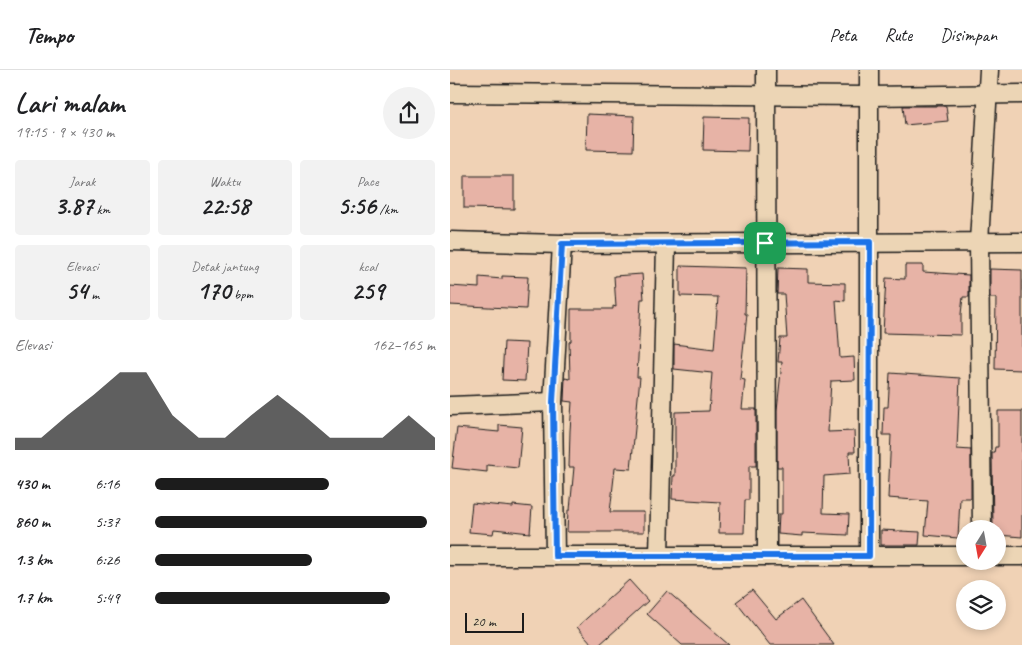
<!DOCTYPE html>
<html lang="id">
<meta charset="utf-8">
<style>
body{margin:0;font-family:Caveat,sans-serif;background:#f2f2f2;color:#202124;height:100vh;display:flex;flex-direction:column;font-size:19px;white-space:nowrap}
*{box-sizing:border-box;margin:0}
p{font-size:16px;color:#757577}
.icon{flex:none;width:28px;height:28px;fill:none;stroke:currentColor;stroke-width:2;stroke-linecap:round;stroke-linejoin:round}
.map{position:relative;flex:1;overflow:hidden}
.side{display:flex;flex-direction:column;background:#fff;width:450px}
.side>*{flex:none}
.needle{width:32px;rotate:191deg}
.tools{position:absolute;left:506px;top:450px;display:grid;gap:10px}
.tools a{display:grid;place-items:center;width:50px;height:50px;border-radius:50%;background:#fff;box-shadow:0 2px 8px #0003;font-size:25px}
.scale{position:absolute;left:15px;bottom:12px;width:59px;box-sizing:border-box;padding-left:5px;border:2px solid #1c1c1c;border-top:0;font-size:14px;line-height:18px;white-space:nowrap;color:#1c1c1c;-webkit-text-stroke:4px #ecd5b5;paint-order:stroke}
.pin{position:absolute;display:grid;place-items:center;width:42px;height:42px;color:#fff;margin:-21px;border-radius:10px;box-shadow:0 2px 8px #0006}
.round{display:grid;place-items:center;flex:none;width:52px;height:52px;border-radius:26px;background:#f2f2f2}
.head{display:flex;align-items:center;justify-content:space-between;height:85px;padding:0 15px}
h1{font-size:28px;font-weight:700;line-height:38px}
.stats{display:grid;grid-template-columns:repeat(3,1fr);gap:8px;height:85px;padding:5px 15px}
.stats div{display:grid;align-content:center;border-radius:5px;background:#f2f2f2;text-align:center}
.stats b{font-size:25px;font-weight:700}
.stats small{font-size:14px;font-weight:400}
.stats p{font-size:14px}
.chart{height:140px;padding:10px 15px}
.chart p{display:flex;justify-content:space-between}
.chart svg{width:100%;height:90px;margin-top:5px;fill:#1c1c1c;opacity:.7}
ul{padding:0 15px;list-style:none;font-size:16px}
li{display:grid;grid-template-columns:80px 60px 1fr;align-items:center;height:38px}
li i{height:12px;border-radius:6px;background:#1c1c1c}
header{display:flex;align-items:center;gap:30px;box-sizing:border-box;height:70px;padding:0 25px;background:#fff;border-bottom:1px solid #e0e0e0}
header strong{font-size:24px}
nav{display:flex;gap:28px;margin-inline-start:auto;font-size:18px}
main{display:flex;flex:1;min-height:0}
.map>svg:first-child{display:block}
.building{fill:#e7b3a6;stroke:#1c1c1c}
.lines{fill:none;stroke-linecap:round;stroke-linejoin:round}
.minor-casing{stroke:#1c1c1c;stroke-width:21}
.minor{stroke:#ecd5b5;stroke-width:18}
.route-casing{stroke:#fff;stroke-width:10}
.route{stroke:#1a73e8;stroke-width:6}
</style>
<header>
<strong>Tempo</strong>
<nav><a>Peta</a><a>Rute</a><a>Disimpan</a></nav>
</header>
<main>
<section class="side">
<div class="head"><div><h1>Lari malam</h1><p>19:15 · 9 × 430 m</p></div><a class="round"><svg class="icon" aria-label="share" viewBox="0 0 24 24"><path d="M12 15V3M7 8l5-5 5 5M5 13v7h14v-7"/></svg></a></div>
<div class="stats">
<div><p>Jarak</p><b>3.87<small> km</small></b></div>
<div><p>Waktu</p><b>22:58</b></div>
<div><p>Pace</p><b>5:56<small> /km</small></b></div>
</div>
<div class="stats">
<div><p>Elevasi</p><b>54<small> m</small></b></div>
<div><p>Detak jantung</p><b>170<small> bpm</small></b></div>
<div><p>kcal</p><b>259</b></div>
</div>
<div class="chart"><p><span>Elevasi</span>162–165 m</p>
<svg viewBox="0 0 160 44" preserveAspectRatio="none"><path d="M0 44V38L10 38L20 27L30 17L40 6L50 6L60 27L70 38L80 38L90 27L100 17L110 27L120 38L130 38L140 38L150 27L160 38V44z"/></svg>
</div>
<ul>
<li><b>430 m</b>6:16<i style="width:62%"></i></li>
<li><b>860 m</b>5:37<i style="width:97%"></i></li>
<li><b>1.3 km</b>6:26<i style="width:56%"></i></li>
<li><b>1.7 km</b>5:49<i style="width:84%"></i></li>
</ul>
</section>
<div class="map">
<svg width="572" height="575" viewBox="0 0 572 575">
<rect width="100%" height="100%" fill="#f0d2b5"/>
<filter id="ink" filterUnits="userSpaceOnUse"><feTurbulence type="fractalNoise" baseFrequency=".02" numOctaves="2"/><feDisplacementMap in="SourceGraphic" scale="10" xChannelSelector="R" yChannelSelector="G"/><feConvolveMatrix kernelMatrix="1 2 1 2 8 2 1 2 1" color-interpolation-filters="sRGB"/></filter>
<g filter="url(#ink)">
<!-- building -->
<g class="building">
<polygon points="453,36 496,36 498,51 455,55"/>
<polygon points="137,44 184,46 183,81 136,80"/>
<polygon points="254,47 299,48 298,81 253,80"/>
<polygon points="14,106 64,106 64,139 14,138"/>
<polygon points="455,195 473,195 473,202 519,205 519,227 513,227 511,244 511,265 433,263 436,208 455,209"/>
<polygon points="230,196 296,198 295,244 297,244 290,309 295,310 292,339 306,339 306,396 299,396 299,430 295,430 294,463 269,463 270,432 222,429 223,406 225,406 225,342 259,341 262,303 224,299 224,274 264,279 268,227 230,226"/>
<polygon points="328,198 358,199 358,212 395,213 395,231 386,230 390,288 404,287 405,310 381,311 378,362 404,361 405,382 399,382 400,404 374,406 373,443 399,444 398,465 352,463 352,466 328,464 329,444 332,444 332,397 327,397 327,340 332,292 328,292 330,268 337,268 334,224 327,224"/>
<polygon points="540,199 572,200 572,300 545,299 546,228 540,228"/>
<polygon points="192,204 194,229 191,229 187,307 190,307 181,399 165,398 160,442 194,442 194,462 117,462 118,440 120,440 124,397 119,397 120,361 122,332 114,331 115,308 120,309 119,272 121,271 121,239 163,239 163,236 166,237 164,206"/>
<polygon points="52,206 78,207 76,239 0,235 0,216 29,218 29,207 52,209"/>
<polygon points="54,272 77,273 75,311 52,310"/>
<polygon points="440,303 510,308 507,379 521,380 521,428 510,428 508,468 475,465 478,431 438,428 441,365 433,365 434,337 438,337"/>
<polygon points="548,341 572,341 572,467 548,465 548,459 543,459 542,383 544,383 545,377 548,377"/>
<polygon points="49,355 72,357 68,398 37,395 37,402 2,398 7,358 49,362"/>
<polygon points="22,433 63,437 63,435 82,437 80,463 44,459 43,464 19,462"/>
<polygon points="431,460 470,462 469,475 431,475"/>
<polygon points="179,510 198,531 149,575 143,575 127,557"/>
<polygon points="302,520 326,549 351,530 384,575 320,575 286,532"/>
<polygon points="217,521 279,575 232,575 197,544"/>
</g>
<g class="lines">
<defs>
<g id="minor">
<polyline points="316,0 317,486"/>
<polyline points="0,23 419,26 572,24"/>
<polyline points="0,171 112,174 572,172"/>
<polyline points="0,336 103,332"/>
<polyline points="532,459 529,172 539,0"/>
<polyline points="0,486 515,486"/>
<polyline points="105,486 103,332 112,174"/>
<polyline points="209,486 216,174"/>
<polyline points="419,486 419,0"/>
<polyline points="548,486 572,486"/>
</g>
</defs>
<!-- minor casing -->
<use href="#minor" class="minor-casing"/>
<!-- minor -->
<use href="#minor" class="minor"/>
</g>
</g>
<g class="lines" filter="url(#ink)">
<defs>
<polygon id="route" points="420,172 419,486 105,486 103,332 112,174"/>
</defs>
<!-- route casing -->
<use href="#route" class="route-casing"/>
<!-- route -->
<use href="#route" class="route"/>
</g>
</svg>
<div class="tools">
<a><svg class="needle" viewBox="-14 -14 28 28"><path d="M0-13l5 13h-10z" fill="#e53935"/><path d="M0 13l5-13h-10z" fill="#757577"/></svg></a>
<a><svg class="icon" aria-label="layers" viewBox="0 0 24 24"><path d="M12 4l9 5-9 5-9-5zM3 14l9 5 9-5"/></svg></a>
</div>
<div class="scale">20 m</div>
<div class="pin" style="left:315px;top:173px;background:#1e9e55"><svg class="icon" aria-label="arrive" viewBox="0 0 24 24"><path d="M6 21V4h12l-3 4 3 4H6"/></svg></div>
</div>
</main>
